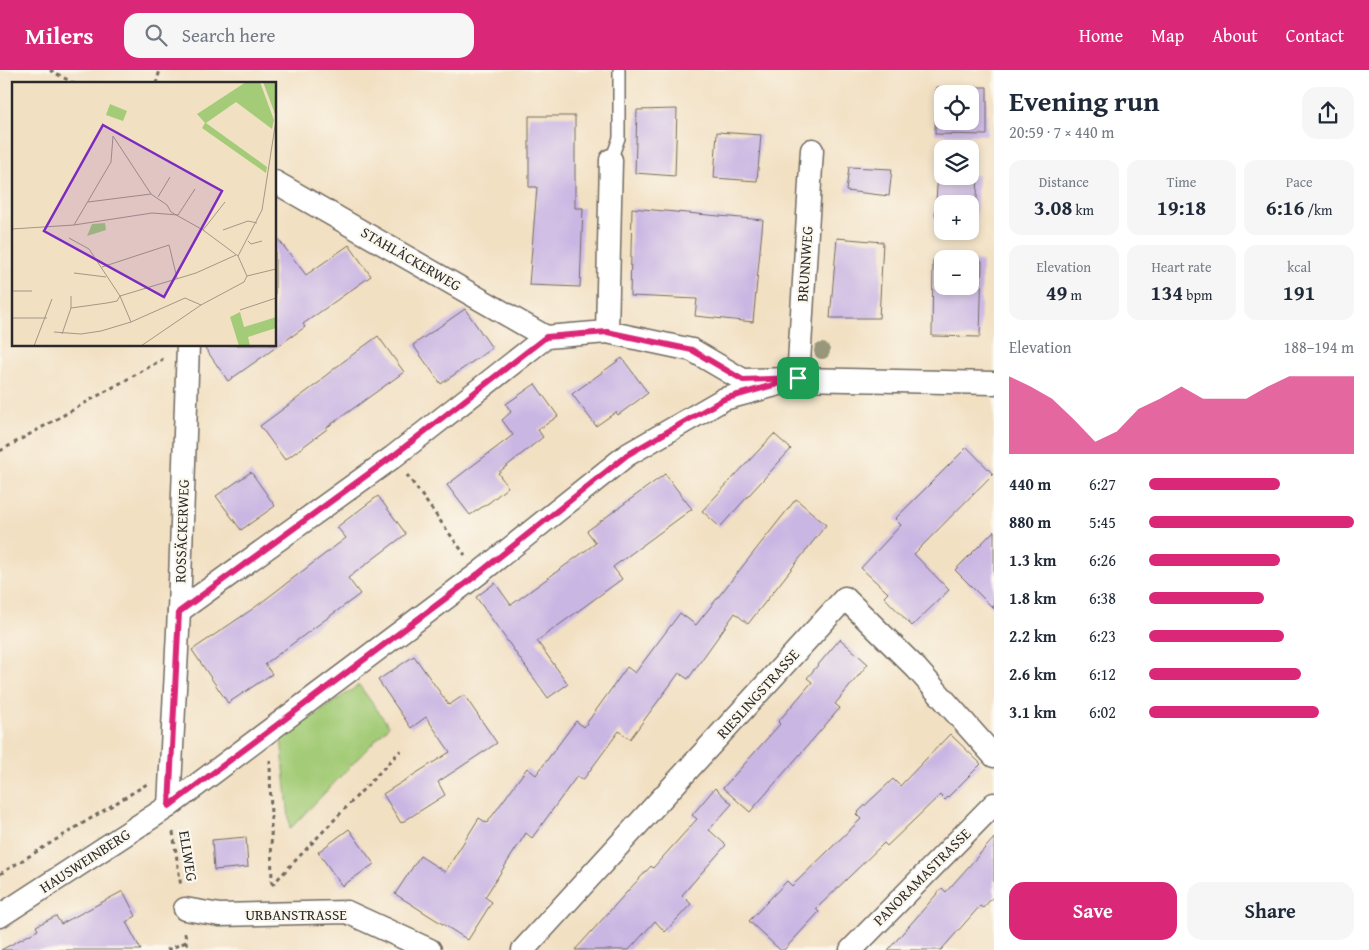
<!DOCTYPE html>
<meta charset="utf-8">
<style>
body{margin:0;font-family:"Gentium Book Plus",serif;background:#f6f6f7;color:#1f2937;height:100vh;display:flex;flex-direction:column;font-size:19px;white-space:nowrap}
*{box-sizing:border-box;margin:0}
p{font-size:16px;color:#747a83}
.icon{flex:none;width:28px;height:28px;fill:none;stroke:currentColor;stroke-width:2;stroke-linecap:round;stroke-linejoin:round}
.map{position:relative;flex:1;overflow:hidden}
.details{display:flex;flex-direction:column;background:#fff;width:375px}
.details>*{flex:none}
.tools{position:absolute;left:934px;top:15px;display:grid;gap:10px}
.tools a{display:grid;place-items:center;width:45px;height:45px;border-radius:10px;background:#fff;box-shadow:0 2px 8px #0003;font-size:25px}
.pin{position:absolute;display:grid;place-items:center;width:42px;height:42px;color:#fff;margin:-21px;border-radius:10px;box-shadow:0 2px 8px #0006}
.round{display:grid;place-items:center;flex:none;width:52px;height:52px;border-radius:15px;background:#f6f6f7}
.overview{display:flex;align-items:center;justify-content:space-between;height:85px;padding:0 15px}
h1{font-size:28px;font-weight:800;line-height:38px}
.metrics{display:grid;grid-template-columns:repeat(3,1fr);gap:8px;height:85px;padding:5px 15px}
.metrics div{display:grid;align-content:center;border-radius:12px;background:#f6f6f7;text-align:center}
.metrics b{font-size:21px;font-weight:800}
.metrics small{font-size:14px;font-weight:400}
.metrics p{font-size:14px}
.chart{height:140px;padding:10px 15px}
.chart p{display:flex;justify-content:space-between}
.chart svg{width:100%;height:90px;margin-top:5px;fill:#db2777;opacity:.7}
.primary-button{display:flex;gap:10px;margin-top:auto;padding:10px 15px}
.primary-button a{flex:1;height:58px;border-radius:15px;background:#db2777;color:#fff;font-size:20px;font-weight:800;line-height:58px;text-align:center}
.primary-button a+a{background:#f6f6f7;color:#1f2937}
ul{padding:0 15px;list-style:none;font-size:16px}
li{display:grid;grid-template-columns:80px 60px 1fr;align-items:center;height:38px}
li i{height:12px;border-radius:6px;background:#db2777}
header{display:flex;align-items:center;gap:30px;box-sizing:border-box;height:70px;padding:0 25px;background:#db2777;color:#fff}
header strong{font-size:24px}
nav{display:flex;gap:28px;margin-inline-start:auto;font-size:18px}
.search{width:350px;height:45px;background:#f6f6f7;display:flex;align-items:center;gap:12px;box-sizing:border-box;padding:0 18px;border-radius:15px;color:#747a83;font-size:19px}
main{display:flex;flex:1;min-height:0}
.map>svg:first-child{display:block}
.green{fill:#a4cc78;stroke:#687c52}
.building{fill:#cab6e3;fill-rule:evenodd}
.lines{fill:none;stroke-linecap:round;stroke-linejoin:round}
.service-casing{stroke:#716a60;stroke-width:14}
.minor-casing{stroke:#716a60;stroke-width:25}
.path{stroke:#716a60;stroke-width:3;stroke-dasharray:4 4;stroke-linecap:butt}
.service{stroke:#fff;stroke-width:11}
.minor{stroke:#fff;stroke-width:22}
.tree{fill:#98977c}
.route-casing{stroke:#fff;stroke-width:10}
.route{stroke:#db2777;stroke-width:6}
.labels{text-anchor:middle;stroke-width:4.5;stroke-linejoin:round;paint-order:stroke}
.street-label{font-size:15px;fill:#2b2b2b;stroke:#fbf7ec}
.inset-road{fill:none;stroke:#a29886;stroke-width:1}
.view{fill:#7b2cbf;fill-opacity:0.15;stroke:#7b2cbf;stroke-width:2.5}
.inset-edge{fill:none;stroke:#2b2b2b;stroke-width:2.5}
</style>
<header>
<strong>Milers</strong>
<div class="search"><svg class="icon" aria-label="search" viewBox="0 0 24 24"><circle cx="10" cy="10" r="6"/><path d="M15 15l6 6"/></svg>Search here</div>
<nav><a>Home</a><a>Map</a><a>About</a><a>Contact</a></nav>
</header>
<main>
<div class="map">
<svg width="994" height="880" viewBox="0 0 994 880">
<rect width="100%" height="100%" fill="#fbf7ec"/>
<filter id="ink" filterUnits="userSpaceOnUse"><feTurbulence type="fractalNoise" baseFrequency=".02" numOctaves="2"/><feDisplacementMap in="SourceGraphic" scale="10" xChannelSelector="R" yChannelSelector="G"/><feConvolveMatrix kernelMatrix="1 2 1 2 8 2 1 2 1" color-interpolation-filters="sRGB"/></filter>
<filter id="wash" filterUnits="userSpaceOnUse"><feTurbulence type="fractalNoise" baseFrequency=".0096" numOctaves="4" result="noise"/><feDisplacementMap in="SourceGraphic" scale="20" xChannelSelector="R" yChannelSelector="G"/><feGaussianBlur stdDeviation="1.12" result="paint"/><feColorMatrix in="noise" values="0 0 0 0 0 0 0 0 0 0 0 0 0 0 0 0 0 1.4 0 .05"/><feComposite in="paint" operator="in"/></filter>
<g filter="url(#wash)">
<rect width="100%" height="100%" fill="#f2e0c3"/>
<!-- green -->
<polygon class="green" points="359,615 389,656 290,759 281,668"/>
<g id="blocks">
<!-- building -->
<g class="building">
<path d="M936,17H987V65L935,64ZM942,24H970V51H942Z"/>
<polygon points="677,39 675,106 635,103 637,40"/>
<polygon points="529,46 575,46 575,138 583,138 580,217 529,215 537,117 529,117"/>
<polygon points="717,62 761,65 757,111 714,108"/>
<polygon points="849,97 892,99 889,126 846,121"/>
<polygon points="938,102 942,102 942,106 978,105 976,148 970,148 970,134 942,134 942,146 935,146"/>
<polygon points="632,138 763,150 753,252 695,246 697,229 630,226"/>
<polygon points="275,165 306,205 349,175 371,206 303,254 305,257 228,311 203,275 275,275"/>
<polygon points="837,168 883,172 879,248 830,248"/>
<polygon points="933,190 942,190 942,216 970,216 970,190 982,191 980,267 932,266"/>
<polygon points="465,239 492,278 441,314 413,275"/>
<polygon points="378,266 404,302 326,358 327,359 285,390 260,356 321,311 320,310 348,288"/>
<polygon points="622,288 648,323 618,345 616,342 596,356 572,324"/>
<polygon points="535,314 558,346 538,360 543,367 498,403 508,417 490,432 470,445 447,415 513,365 502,350 511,342 506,334"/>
<polygon points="774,364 791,379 720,457 702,441"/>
<polygon points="967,377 993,404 914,484 949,520 912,556 884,527 888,523 861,498 901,455 895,449"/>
<polygon points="251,402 275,436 241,460 216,426"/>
<polygon points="665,404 692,439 613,497 622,509 537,571 568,614 548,628 476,527 495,513 511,535 596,473 587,461"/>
<polygon points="378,426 406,464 348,508 360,524 265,594 272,604 228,633 192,580 254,538 346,468 337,457"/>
<polygon points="796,429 826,455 748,554 735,543 688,609 679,603 630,669 619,661 583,710 577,706 532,768 526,763 485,827 492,832 468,870 395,824 420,786 445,802 479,748 487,753 527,698 536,705 576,651 584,657 627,597 635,603 680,543 696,555"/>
<polygon points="994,461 994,539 955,500"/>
<polygon points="840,569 868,594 835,634 840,638 750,742 723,718 780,654 778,652 812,612 807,608"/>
<polygon points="414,586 449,635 464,625 497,673 438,712 445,725 401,753 383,724 450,682 426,647 411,658 378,610"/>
<polygon points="950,664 981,694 945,730 940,725 887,776 884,773 816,839 819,842 784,880 780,880 749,851 787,811 792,816 861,749 856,744 893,709 900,716"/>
<polygon points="715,718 732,734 709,760 726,775 682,825 691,834 665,862 655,851 629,880 575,880 626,823 651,796 653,798 697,749 692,745"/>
<polygon points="349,759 374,794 342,816 318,782"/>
<polygon points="246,767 248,797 214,800 212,770"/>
<polygon points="994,768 994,826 983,838 980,836 941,880 888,880 942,818 946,822"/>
<polygon points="123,821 136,846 126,852 141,880 1,880 38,860 36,856 56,846 61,854"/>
</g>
</g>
</g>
<g filter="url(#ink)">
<use href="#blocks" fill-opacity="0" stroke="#716a60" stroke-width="1"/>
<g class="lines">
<defs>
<polyline id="service" points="611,90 619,68 619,0"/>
<g id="minor">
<polyline points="275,112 546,267"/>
<polyline points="607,262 611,90"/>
<polyline points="546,267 607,262 692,280 743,310 798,309 994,313"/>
<polyline points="798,309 812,80"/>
<polyline points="179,541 393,387 546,267"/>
<polyline points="169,736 179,541 188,275"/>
<polyline points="185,839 220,845 347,842 430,880"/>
<polyline points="0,846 169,736 478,504 627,385 724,329 798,309"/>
<polyline points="523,880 845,528 916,598 994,686"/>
<polyline points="851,880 994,734"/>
</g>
</defs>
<!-- service casing -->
<use href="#service" class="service-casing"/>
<!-- minor casing -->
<use href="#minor" class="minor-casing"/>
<!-- path -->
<g class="path">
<polyline points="50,0 75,14"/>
<polyline points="156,14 160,0"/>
<polyline points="0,381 163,289"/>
<polyline points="407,405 465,485"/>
<polyline points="270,690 272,816"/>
<polyline points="173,762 181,817"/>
<polyline points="0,804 147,714"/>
<polyline points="272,815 401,680"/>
<polyline points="185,863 187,880"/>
<polyline points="167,880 186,872"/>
</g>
<!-- service -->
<use href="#service" class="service"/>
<!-- minor -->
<use href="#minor" class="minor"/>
</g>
<!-- trees -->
<circle class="tree" cx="822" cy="281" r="8"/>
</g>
<g class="lines" filter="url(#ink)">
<defs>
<polygon id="route" points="607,262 692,280 743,310 798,308 724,329 627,385 478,504 169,736 179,542 393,386 546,267"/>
</defs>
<!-- route casing -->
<use href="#route" class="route-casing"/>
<!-- route -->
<use href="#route" class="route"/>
</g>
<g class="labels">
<!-- street labels -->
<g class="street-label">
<text transform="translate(411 189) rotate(30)" y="5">STAHLÄCKERWEG</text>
<text transform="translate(805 194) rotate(-86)" y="5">BRUNNWEG</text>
<text transform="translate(182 461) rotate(-88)" y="5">ROSSÄCKERWEG</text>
<text transform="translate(758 624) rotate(-48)" y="5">RIESLINGSTRASSE</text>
<text transform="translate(188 786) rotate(81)" y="5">ELLWEG</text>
<text transform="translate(85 791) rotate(-33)" y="5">HAUSWEINBERG</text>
<text transform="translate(922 807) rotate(-45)" y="5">PANORAMASTRASSE</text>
<text x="296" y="850">URBANSTRASSE</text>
</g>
</g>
<!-- overview -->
<g transform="translate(12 12)">
<rect width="264" height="264" fill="#f2e0c3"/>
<path d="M234,0H248L262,38L260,47L224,20L194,41L255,85L254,91L190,46L193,41L185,32ZM251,0H264V32H263ZM98,22L115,29L111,39L94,33ZM93,141L94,148L75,154L80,142ZM228,230L232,245L264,235V246L236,255L238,264H227L218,235Z" fill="#a4cc78"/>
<path class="inset-road" d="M101,54L139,112M139,112L155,123L159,130L191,148L226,174L235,194M146,115L158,95M76,120L139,112M166,133L183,107M62,143L99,80L101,54M0,147L62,143L140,131L166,133M191,148L213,120M211,148L236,139L245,141M57,156L77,167L108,214L119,240M236,159L239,162L250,159M226,174L250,128L264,38M90,185L157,163L165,196M62,191L94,195M235,194L264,187M0,209H20M59,214V226L95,221L105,219L108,214L184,191L224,173M228,228L264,216M0,236H35M42,250L69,252L89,249L119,240L173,216L189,223M50,252L59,226M22,264L40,217M129,264L189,223L232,200L235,194"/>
<path class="view" d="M91,43L210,109L152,215L32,149Z"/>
<rect width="264" height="264" class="inset-edge"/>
</g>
</svg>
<div class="tools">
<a><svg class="icon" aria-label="locate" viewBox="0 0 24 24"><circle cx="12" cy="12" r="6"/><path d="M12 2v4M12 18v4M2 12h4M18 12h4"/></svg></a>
<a><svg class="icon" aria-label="layers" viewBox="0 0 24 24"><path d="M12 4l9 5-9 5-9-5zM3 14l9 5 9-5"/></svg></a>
<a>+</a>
<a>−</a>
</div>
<div class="pin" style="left:798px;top:308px;background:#1e9e55"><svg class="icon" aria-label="arrive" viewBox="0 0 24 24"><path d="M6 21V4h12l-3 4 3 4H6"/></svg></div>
</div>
<section class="details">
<div class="overview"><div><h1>Evening run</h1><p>20:59 · 7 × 440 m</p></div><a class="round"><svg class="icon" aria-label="share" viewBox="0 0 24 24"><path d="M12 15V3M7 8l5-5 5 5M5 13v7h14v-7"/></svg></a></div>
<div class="metrics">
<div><p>Distance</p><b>3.08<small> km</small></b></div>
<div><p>Time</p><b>19:18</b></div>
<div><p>Pace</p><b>6:16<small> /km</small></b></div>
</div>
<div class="metrics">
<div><p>Elevation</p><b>49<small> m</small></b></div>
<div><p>Heart rate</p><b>134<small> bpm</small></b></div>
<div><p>kcal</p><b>191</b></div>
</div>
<div class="chart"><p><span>Elevation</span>188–194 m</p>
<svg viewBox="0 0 160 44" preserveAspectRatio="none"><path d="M0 44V6L10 11L20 17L30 27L40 38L50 33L60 22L70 17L80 11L90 17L100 17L110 17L120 11L130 6L140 6L150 6L160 6V44z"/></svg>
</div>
<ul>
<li><b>440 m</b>6:27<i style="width:64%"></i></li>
<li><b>880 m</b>5:45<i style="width:100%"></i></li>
<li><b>1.3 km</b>6:26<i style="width:64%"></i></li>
<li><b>1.8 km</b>6:38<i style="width:56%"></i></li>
<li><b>2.2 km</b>6:23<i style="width:66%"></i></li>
<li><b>2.6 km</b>6:12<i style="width:74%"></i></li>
<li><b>3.1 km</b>6:02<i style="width:83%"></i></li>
</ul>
<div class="primary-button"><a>Save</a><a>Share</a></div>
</section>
</main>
